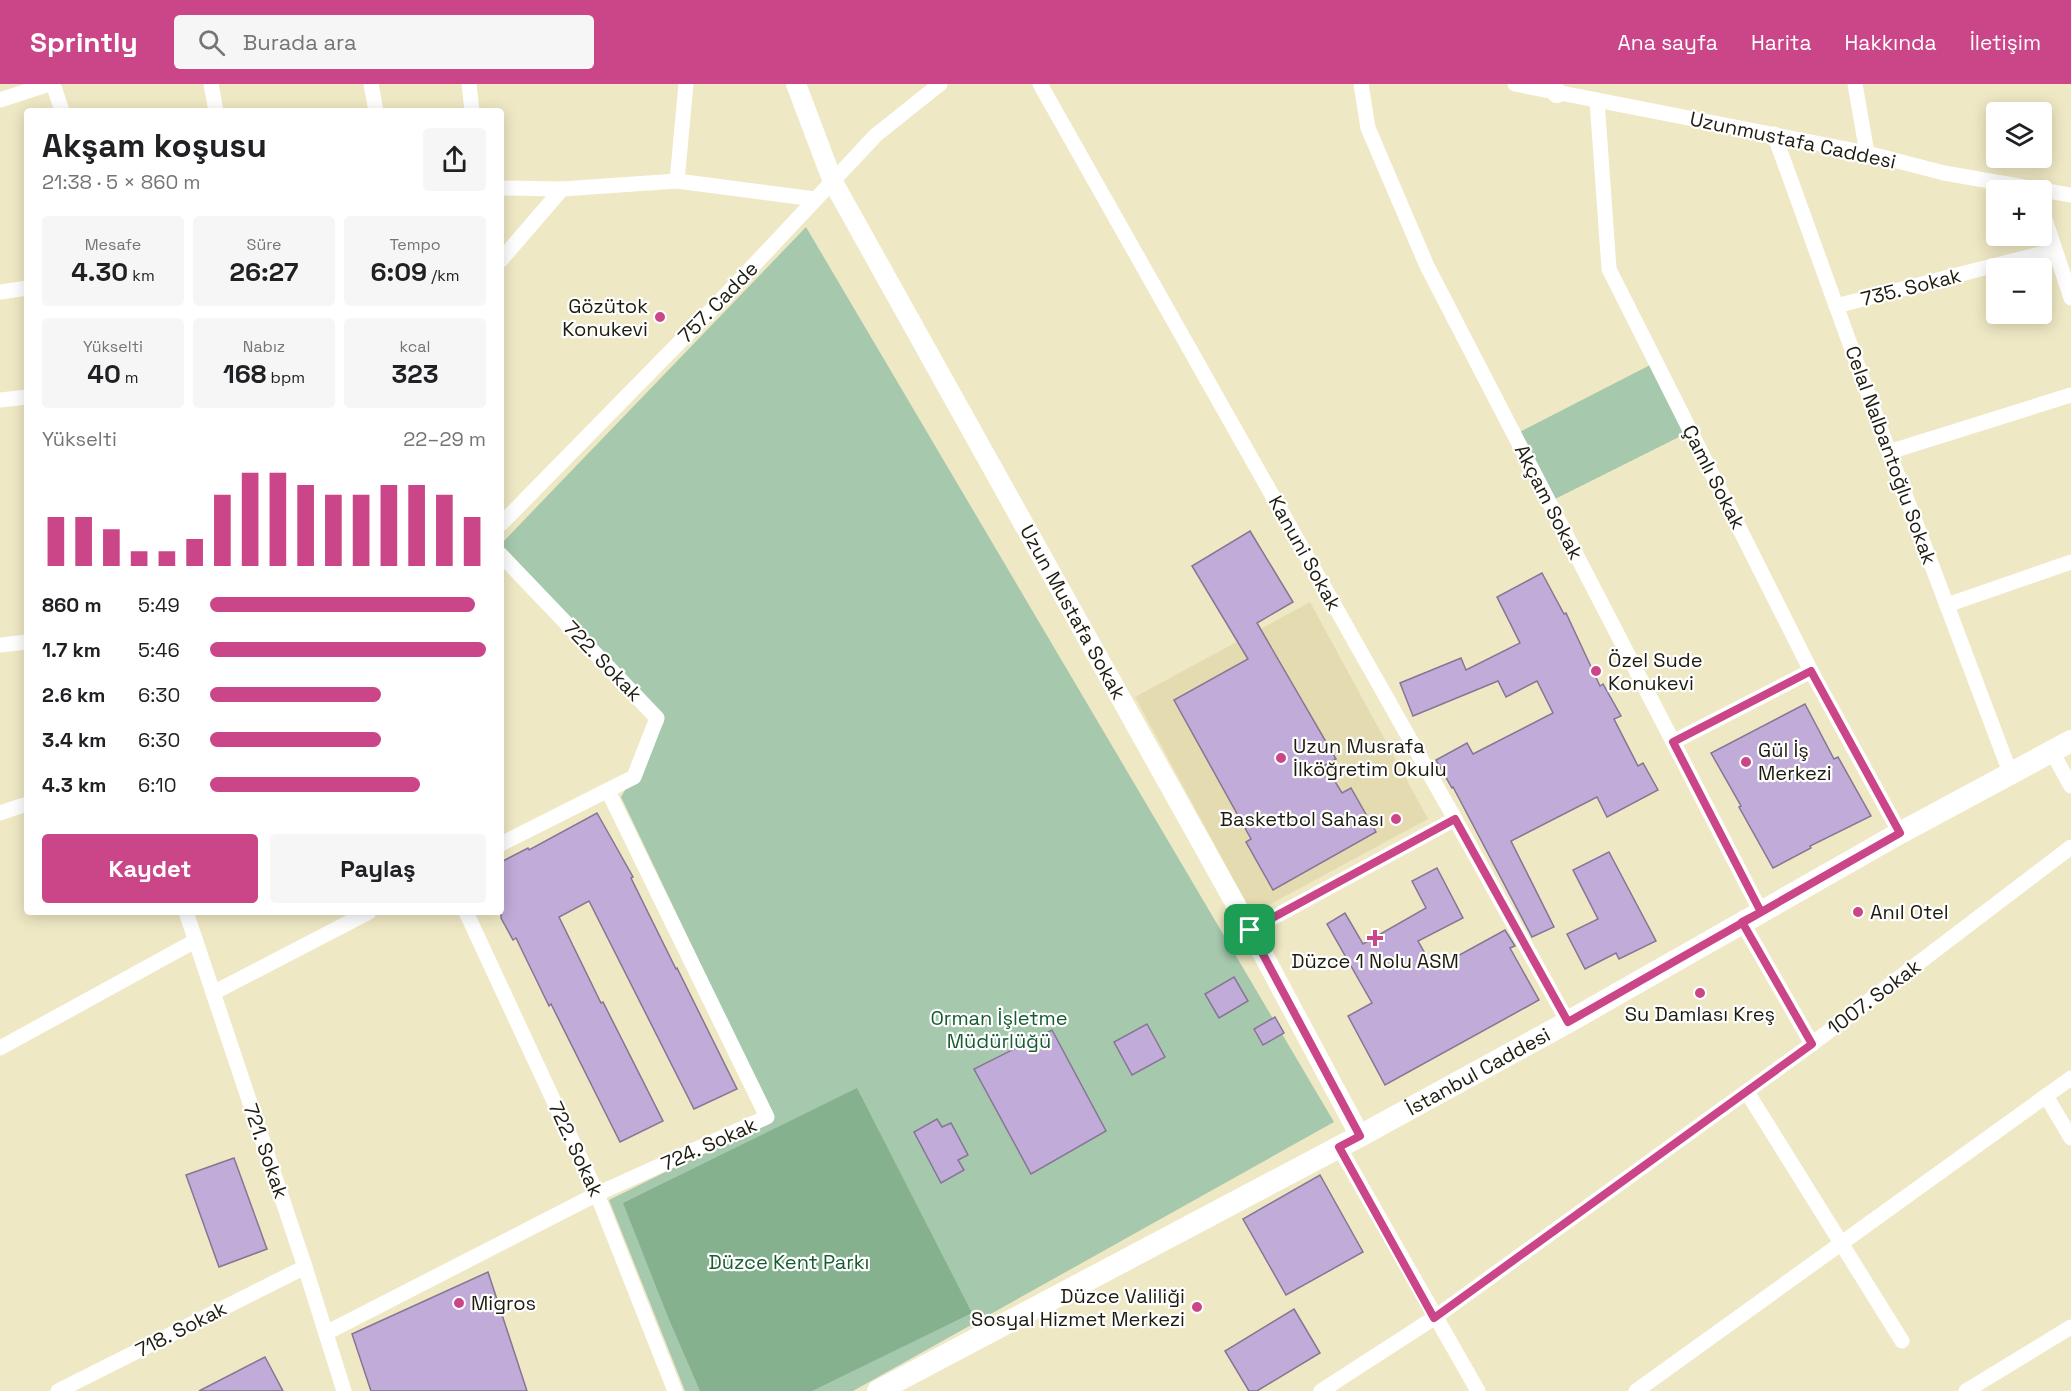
<!DOCTYPE html>
<html lang="tr">
<meta charset="utf-8">
<style>
body{margin:0;font-family:"Space Grotesk",sans-serif;background:#f6f6f6;color:#202124;height:100vh;display:flex;flex-direction:column;font-size:22px;white-space:nowrap}
*{box-sizing:border-box;margin:0}
p{font-size:20px;color:#757577}
.icon{flex:none;width:33px;height:33px;fill:none;stroke:currentColor;stroke-width:2;stroke-linecap:round;stroke-linejoin:round}
.map{position:relative;flex:1;overflow:hidden}
.details{position:absolute;left:24px;top:24px;width:480px;height:807px;display:flex;flex-direction:column;background:#fff;border-radius:6px;box-shadow:0 3px 15px #0003}
.details>*{flex:none}
.buttons{position:absolute;left:1986px;top:18px;display:grid;gap:12px}
.buttons a{display:grid;place-items:center;width:66px;height:66px;border-radius:6px;background:#fff;box-shadow:0 3px 15px #0003;font-size:30px}
.pin{position:absolute;display:grid;place-items:center;width:51px;height:51px;color:#fff;margin:-26px;border-radius:12px;box-shadow:0 3px 9px #0006}
.round{display:grid;place-items:center;flex:none;width:63px;height:63px;border-radius:6px;background:#f6f6f6}
.overview{display:flex;align-items:center;justify-content:space-between;height:102px;padding:0 18px}
h1{font-size:33px;font-weight:700;line-height:45px}
.figures{display:grid;grid-template-columns:repeat(3,1fr);gap:9px;height:102px;padding:6px 18px}
.figures div{display:grid;align-content:center;border-radius:6px;background:#f6f6f6;text-align:center}
.figures b{font-size:26px;font-weight:700}
.figures small{font-size:16px;font-weight:400}
.figures p{font-size:16px}
.chart{height:168px;padding:12px 18px}
.chart p{display:flex;justify-content:space-between}
.chart svg{width:100%;height:108px;margin-top:6px;stroke:#cb4688;stroke-width:6}
.primary-button{display:flex;gap:12px;margin-top:auto;padding:12px 18px}
.primary-button a{flex:1;height:69px;border-radius:6px;background:#cb4688;color:#fff;font-size:24px;font-weight:700;line-height:69px;text-align:center}
.primary-button a+a{background:#f6f6f6;color:#202124}
ul{padding:0 18px;list-style:none;font-size:20px}
li{display:grid;grid-template-columns:96px 72px 1fr;align-items:center;height:45px}
li i{height:15px;border-radius:8px;background:#cb4688}
header{display:flex;align-items:center;gap:36px;box-sizing:border-box;height:84px;padding:0 30px;background:#cb4688;color:#fff}
header strong{font-size:28px}
nav{display:flex;gap:33px;margin-inline-start:auto;font-size:21px}
.search{width:420px;height:54px;background:#f6f6f6;display:flex;align-items:center;gap:15px;box-sizing:border-box;padding:0 21px;border-radius:6px;color:#757577;font-size:22px}
.map>svg:first-child{display:block}
.built{fill:#e4dbb1}
.green{fill:#a6c9ae}
.forest{fill:#85b18f}
.building{fill:#c1abd8;stroke:#857693;stroke-width:1.5}
.lines{fill:none;stroke-linecap:round;stroke-linejoin:round}
.minor{stroke:#fff;stroke-width:15}
.tertiary{stroke:#fff;stroke-width:20}
.secondary{stroke:#fff;stroke-width:22}
.route-casing{stroke:#fff;stroke-width:12}
.route{stroke:#cb4688;stroke-width:8}
.poi-dot{fill:#cb4688;stroke:#fff;stroke-width:2}
.labels{text-anchor:middle;stroke-width:4.5;stroke-linejoin:round;paint-order:stroke}
.street-label{font-size:20px;fill:#1e1c0f;stroke:#fff}
.poi-label{font-size:20px;fill:#1e1c0f;stroke:#fff;text-anchor:start}
.park-label{font-size:20px;fill:#165c31;stroke:#fff}
</style>
<header>
<strong>Sprintly</strong>
<div class="search"><svg class="icon" aria-label="search" viewBox="0 0 24 24"><circle cx="10" cy="10" r="6"/><path d="M15 15l6 6"/></svg>Burada ara</div>
<nav><a>Ana sayfa</a><a>Harita</a><a>Hakkında</a><a>İletişim</a></nav>
</header>
<div class="map">
<svg width="2071" height="1307" viewBox="0 0 2071 1307">
<rect width="100%" height="100%" fill="#efe8c4"/>
<!-- built -->
<polygon class="built" points="1310,518 1428,735 1252,830 1135,613"/>
<!-- green -->
<g class="green">
<polygon points="806,143 1334,1038 853,1307 685,1307 609,1116 774,1034 621,713 664,638 501,460"/>
<polygon points="1656,278 1691,347 1549,418 1514,351"/>
</g>
<!-- forest -->
<polygon class="forest" points="857,1004 972,1229 812,1307 700,1307 668,1233 623,1119"/>
<!-- building -->
<g class="building">
<polygon points="1250,447 1293,518 1257,539 1336,675 1325,681 1342,709 1351,704 1376,748 1273,806 1246,758 1251,755 1174,616 1248,575 1192,482"/>
<polygon points="1542,489 1564,530 1566,529 1600,602 1603,600 1621,632 1614,635 1638,682 1643,679 1658,706 1607,733 1597,713 1511,757 1554,843 1532,853 1453,703 1452,704 1436,676 1467,659 1473,670 1553,629 1537,597 1506,613 1498,597 1413,632 1400,599 1461,574 1466,586 1520,559 1497,513"/>
<polygon points="1805,620 1834,675 1838,673 1871,732 1810,762 1811,764 1773,784 1739,723 1741,722 1711,669"/>
<polygon points="597,729 633,793 631,794 676,885 677,884 737,1005 694,1025 589,817 559,833 601,919 603,918 663,1037 620,1058 551,920 549,922 516,854 513,856 501,834 501,778 528,764 529,766"/>
<polygon points="1609,768 1656,857 1619,875 1616,869 1585,885 1567,850 1598,835 1573,786"/>
<polygon points="1437,784 1463,834 1418,857 1434,885 1505,846 1515,862 1510,864 1539,916 1385,1001 1348,932 1372,919 1327,840 1345,829 1363,860 1426,824 1412,797"/>
<polygon points="1234,893 1248,917 1219,934 1205,910"/>
<polygon points="1275,933 1284,949 1263,961 1254,945"/>
<polygon points="1147,940 1165,973 1132,991 1114,958"/>
<polygon points="1052,946 1106,1047 1031,1090 974,985"/>
<polygon points="937,1035 942,1043 951,1039 968,1071 958,1076 964,1086 941,1099 914,1048"/>
<polygon points="234,1074 267,1165 219,1183 186,1091"/>
<polygon points="1320,1091 1363,1168 1286,1211 1243,1135"/>
<polygon points="488,1188 527,1307 371,1307 352,1250"/>
<polygon points="1294,1225 1320,1269 1257,1307 1249,1307 1225,1267"/>
<polygon points="265,1273 283,1307 199,1307"/>
</g>
<g class="lines">
<!-- minor -->
<g class="minor">
<polyline points="53,0 62,27"/>
<polyline points="211,0 216,27"/>
<polyline points="371,0 376,27"/>
<polyline points="469,0 472,27"/>
<polyline points="1040,0 1455,735 1568,938"/>
<polyline points="1361,0 1368,44 1427,182 1761,828"/>
<polyline points="1515,0 1867,69 1944,89 2071,111"/>
<polyline points="1855,0 1867,69"/>
<polyline points="0,16 49,0"/>
<polyline points="1597,16 1609,185 1811,587 1900,749"/>
<polyline points="1774,50 1889,368 2011,691"/>
<polyline points="677,97 686,0"/>
<polyline points="501,104 562,105 677,97 815,115"/>
<polyline points="2042,126 2071,214"/>
<polyline points="501,176 562,105"/>
<polyline points="0,208 27,204"/>
<polyline points="1836,222 2055,166"/>
<polyline points="0,316 27,313"/>
<polyline points="1889,368 2071,311"/>
<polyline points="501,440 721,216 876,51 940,0"/>
<polyline points="501,471 657,634 634,693 501,760"/>
<polyline points="1947,521 2071,478"/>
<polyline points="0,561 27,558"/>
<polyline points="1673,658 1811,587"/>
<polyline points="2052,668 2071,702"/>
<polyline points="0,729 27,720"/>
<polyline points="186,828 305,1183 344,1307"/>
<polyline points="466,828 597,1110 675,1307"/>
<polyline points="1742,838 1812,960"/>
<polyline points="1250,846 1455,735"/>
<polyline points="213,909 369,828"/>
<polyline points="0,964 195,857"/>
<polyline points="1747,1008 1902,1257"/>
<polyline points="2046,1012 2071,1054"/>
<polyline points="1339,1063 1478,1307"/>
<polyline points="326,1249 597,1110 767,1033 608,707"/>
<polyline points="58,1307 305,1183"/>
<polyline points="1321,1307 1434,1234 1812,960 2071,763"/>
<polyline points="1636,1307 2071,994"/>
<polyline points="1966,1307 2071,1243"/>
</g>
<!-- tertiary -->
<g class="tertiary">
<polyline points="796,0 833,98 1250,846 1360,1052"/>
<polyline points="1550,0 1557,9"/>
</g>
<!-- secondary -->
<path class="secondary" id="s1" d="M878,1307L1360,1052L1568,938L1900,749L2071,657"/>
</g>
<g class="lines">
<defs>
<polyline id="route" points="1250,846 1360,1052 1339,1063 1434,1234 1812,960 1742,838 1761,828 1673,658 1811,587 1900,749 1568,938 1455,735 1250,846"/>
</defs>
<!-- route casing -->
<use href="#route" class="route-casing"/>
<!-- route -->
<use href="#route" class="route"/>
</g>
<!-- markers -->
<g class="poi-dot">
<circle cx="660" cy="233" r="6"/>
<circle cx="1596" cy="587" r="6"/>
<circle cx="1281" cy="674" r="6"/>
<circle cx="1746" cy="678" r="6"/>
<circle cx="1396" cy="735" r="6"/>
<circle cx="1858" cy="828" r="6"/>
<path d="M1372 845h6v6h6v6h-6v6h-6v-6h-6v-6h6z"/>
<circle cx="1700" cy="909" r="6"/>
<circle cx="459" cy="1219" r="6"/>
<circle cx="1197" cy="1223" r="6"/>
</g>
<g class="labels">
<!-- street labels -->
<g class="street-label">
<text transform="translate(1793 56) rotate(12)" y="7">Uzunmustafa Caddesi</text>
<text transform="translate(1911 203) rotate(-14)" y="7">735. Sokak</text>
<text transform="translate(718 218) rotate(-46)" y="7">757. Cadde</text>
<text transform="translate(1891 371) rotate(70)" y="7">Celal Nalbantoğlu Sokak</text>
<text transform="translate(1714 393) rotate(63)" y="7">Çamlı Sokak</text>
<text transform="translate(1549 418) rotate(63)" y="7">Akçam Sokak</text>
<text transform="translate(1305 469) rotate(61)" y="7">Kanuni Sokak</text>
<text transform="translate(1073 528) rotate(61)" y="7">Uzun Mustafa Sokak</text>
<text transform="translate(603 577) rotate(46)" y="7">722. Sokak</text>
<text transform="translate(1874 913) rotate(-37)" y="7">1007. Sokak</text>
<text dy="7" stroke="none"><textPath href="#s1" startOffset="680">İstanbul Caddesi</textPath></text>
<text transform="translate(709 1060) rotate(-24)" y="7">724. Sokak</text>
<text transform="translate(576 1065) rotate(65)" y="7">722. Sokak</text>
<text transform="translate(266 1067) rotate(71)" y="7">721. Sokak</text>
<text transform="translate(181 1245) rotate(-27)" y="7">718. Sokak</text>
</g>
<!-- poi labels -->
<g class="poi-label">
<text x="648" y="229" text-anchor="end">Gözütok<tspan x="648" dy="23">Konukevi</tspan></text>
<text x="1608" y="583">Özel Sude<tspan x="1608" dy="23">Konukevi</tspan></text>
<text x="1293" y="669">Uzun Musrafa<tspan x="1293" dy="23">İlköğretim Okulu</tspan></text>
<text x="1758" y="673">Gül İş<tspan x="1758" dy="23">Merkezi</tspan></text>
<text x="1384" y="742" text-anchor="end">Basketbol Sahası</text>
<text x="1870" y="835">Anıl Otel</text>
<text x="1375" y="884" text-anchor="middle">Düzce 1 Nolu ASM</text>
<text x="1700" y="937" text-anchor="middle">Su Damlası Kreş</text>
<text x="1185" y="1219" text-anchor="end">Düzce Valiliği<tspan x="1185" dy="23">Sosyal Hizmet Merkezi</tspan></text>
<text x="471" y="1226">Migros</text>
</g>
<!-- park labels -->
<g class="park-label">
<text x="999" y="941">Orman İşletme<tspan x="999" dy="23">Müdürlüğü</tspan></text>
<text x="789" y="1185">Düzce Kent Parkı</text>
</g>
</g>
</svg>
<div class="buttons">
<a><svg class="icon" aria-label="layers" viewBox="0 0 24 24"><path d="M12 4l9 5-9 5-9-5zM3 14l9 5 9-5"/></svg></a>
<a>+</a>
<a>−</a>
</div>
<div class="pin" style="left:1250px;top:846px;background:#1e9e55"><svg class="icon" aria-label="arrive" viewBox="0 0 24 24"><path d="M6 21V4h12l-3 4 3 4H6"/></svg></div>
<section class="details">
<div class="overview"><div><h1>Akşam koşusu</h1><p>21:38 · 5 × 860 m</p></div><a class="round"><svg class="icon" aria-label="share" viewBox="0 0 24 24"><path d="M12 15V3M7 8l5-5 5 5M5 13v7h14v-7"/></svg></a></div>
<div class="figures">
<div><p>Mesafe</p><b>4.30<small> km</small></b></div>
<div><p>Süre</p><b>26:27</b></div>
<div><p>Tempo</p><b>6:09<small> /km</small></b></div>
</div>
<div class="figures">
<div><p>Yükselti</p><b>40<small> m</small></b></div>
<div><p>Nabız</p><b>168<small> bpm</small></b></div>
<div><p>kcal</p><b>323</b></div>
</div>
<div class="chart"><p><span>Yükselti</span>22–29 m</p>
<svg viewBox="0 0 160 44" preserveAspectRatio="none"><path d="M5 44V24M15 44V24M25 44V29M35 44V38M45 44V38M55 44V33M65 44V15M75 44V6M85 44V6M95 44V11M105 44V15M115 44V15M125 44V11M135 44V11M145 44V15M155 44V24"/></svg>
</div>
<ul>
<li><b>860 m</b>5:49<i style="width:96%"></i></li>
<li><b>1.7 km</b>5:46<i style="width:100%"></i></li>
<li><b>2.6 km</b>6:30<i style="width:62%"></i></li>
<li><b>3.4 km</b>6:30<i style="width:62%"></i></li>
<li><b>4.3 km</b>6:10<i style="width:76%"></i></li>
</ul>
<div class="primary-button"><a>Kaydet</a><a>Paylaş</a></div>
</section>
</div>
